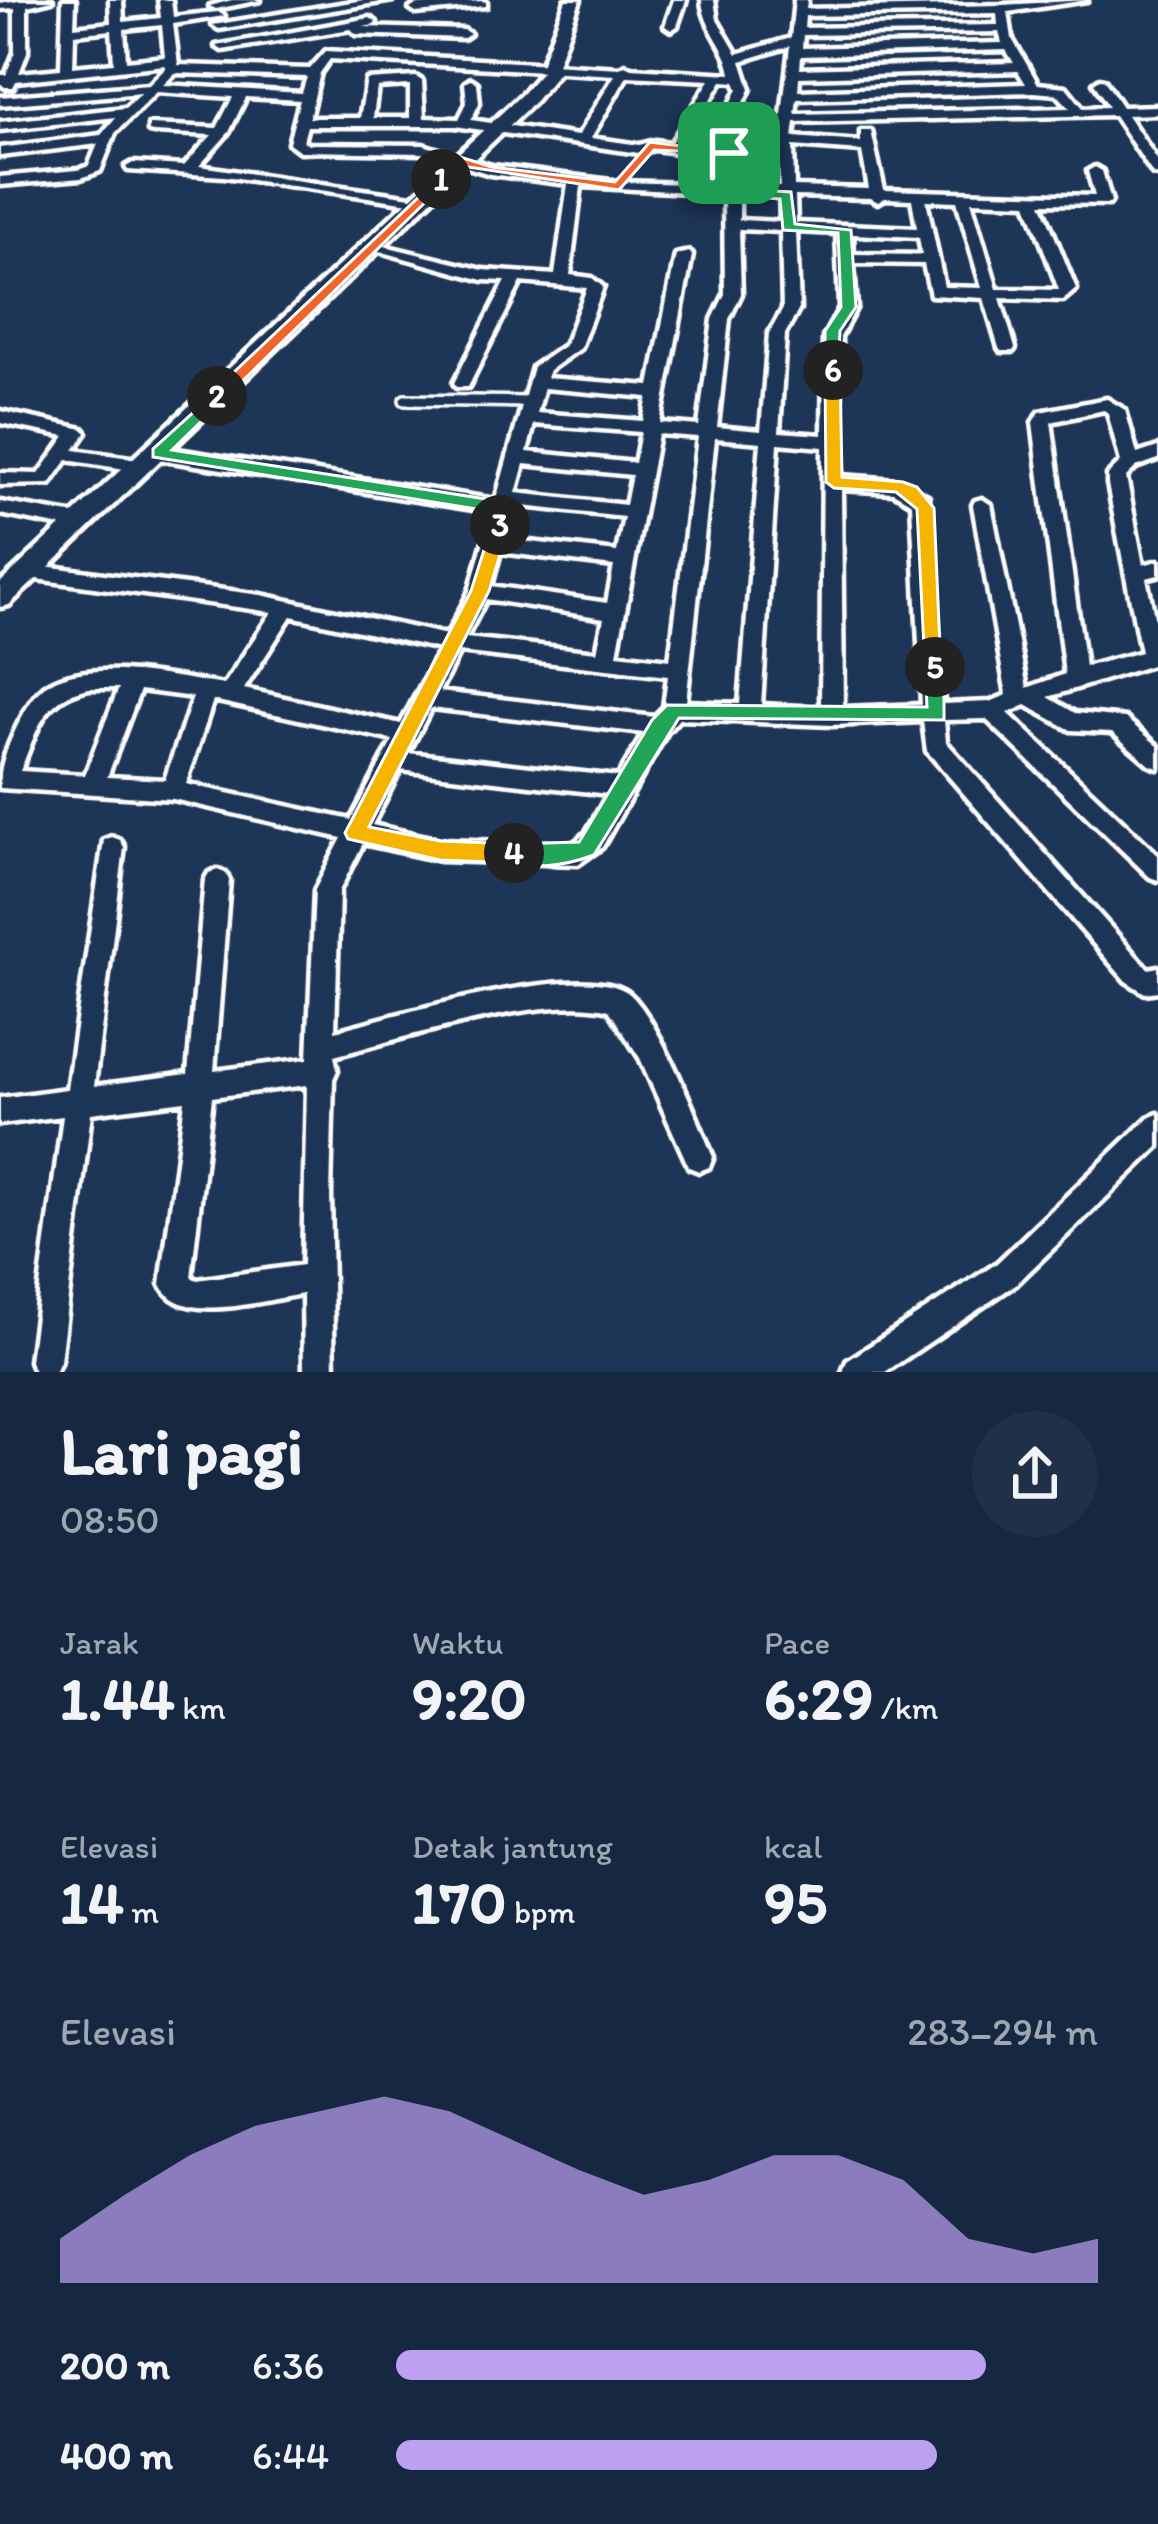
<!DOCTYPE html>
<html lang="id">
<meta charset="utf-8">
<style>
body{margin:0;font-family:Itim,sans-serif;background:#1f3048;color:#f1f3f6;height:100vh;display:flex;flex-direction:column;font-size:45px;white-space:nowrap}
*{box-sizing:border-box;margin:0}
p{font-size:39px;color:#9ea6b1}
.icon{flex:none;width:66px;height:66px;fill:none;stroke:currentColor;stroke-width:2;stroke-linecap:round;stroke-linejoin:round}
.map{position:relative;height:1372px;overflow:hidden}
.side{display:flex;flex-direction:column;background:#162841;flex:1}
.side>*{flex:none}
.pin{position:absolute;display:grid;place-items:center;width:102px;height:102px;color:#fff;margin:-51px;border-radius:24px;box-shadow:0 6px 18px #0006}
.km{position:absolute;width:60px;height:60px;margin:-30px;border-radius:50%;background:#222;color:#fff;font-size:33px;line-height:60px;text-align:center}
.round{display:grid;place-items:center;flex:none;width:126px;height:126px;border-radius:63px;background:#1f3048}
.head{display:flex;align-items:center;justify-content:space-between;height:204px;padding:0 60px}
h1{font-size:66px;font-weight:800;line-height:90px}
.metrics{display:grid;grid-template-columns:repeat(3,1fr);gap:18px;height:204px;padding:12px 60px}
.metrics div{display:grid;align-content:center}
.metrics b{font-size:60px;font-weight:800}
.metrics small{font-size:33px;font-weight:400}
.metrics p{font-size:33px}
.chart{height:336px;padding:24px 60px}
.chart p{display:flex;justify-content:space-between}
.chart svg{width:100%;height:216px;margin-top:12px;fill:#bca0f2;opacity:.7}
ul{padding:0 60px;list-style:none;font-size:39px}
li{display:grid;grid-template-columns:192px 144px 1fr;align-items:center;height:90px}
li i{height:30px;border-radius:15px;background:#bca0f2}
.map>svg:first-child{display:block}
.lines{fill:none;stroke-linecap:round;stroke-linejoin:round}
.service-casing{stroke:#fff;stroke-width:16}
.minor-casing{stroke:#fff;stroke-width:9}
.tertiary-casing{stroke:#fff;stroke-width:9}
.service{stroke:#1d3557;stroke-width:9}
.minor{fill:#1d3557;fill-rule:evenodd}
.tertiary{fill:#1d3557;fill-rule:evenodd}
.split-1{fill:#f0652b;stroke:#fff;stroke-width:3}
.split-2{fill:#f0652b;stroke:#fff;stroke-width:3}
.split-3{fill:#22a559;stroke:#fff;stroke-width:3}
.split-4{fill:#f5b400;stroke:#fff;stroke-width:3}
.split-5{fill:#22a559;stroke:#fff;stroke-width:3}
.split-6{fill:#f5b400;stroke:#fff;stroke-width:3}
.split-7{fill:#22a559;stroke:#fff;stroke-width:3}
.split-8{fill:#f5b400;stroke:#fff;stroke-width:3}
</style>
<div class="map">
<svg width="1158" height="1372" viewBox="0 0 1158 1372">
<rect width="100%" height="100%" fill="#1d3557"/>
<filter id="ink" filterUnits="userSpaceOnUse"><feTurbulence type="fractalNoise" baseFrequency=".00833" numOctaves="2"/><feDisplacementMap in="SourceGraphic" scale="24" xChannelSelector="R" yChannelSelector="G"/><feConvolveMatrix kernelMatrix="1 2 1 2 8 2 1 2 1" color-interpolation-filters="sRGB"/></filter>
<g filter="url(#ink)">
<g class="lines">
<defs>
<polyline id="service" points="405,400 531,402"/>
<g id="minor">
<path d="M19,0H52L27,6V52L19,73L61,69L63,0H75L74,27L111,23L110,0H122L123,22L161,18L159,0H171L173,17L218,12L224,16L173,24L178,65L310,69L326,51L620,68L625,65L631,68L731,74C728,48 704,29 702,0H714L717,20L737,54L791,38L795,0H807L806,9L1002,5L1087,0L1008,12L1012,39L1038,84L1066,87L1083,108L1109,107L1094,83L1100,79L1104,80L1122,107L1158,106V114L1127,115L1158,161V175L1153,174L1114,115L795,122L793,137L861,142V131H871L884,190L1095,196L1088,171L1095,167L1102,171L1111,201L1109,204L1041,203L1076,289L1063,300L1000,298L1015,348L1013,351H1001L999,348L984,298L931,295L924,264L853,263L856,307L840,337L841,438L844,442L841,446V476L897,480L928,496L943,704L990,702L1007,695L973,505L975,501L982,499L991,505L1027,688L1065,674L1033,422L1040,412L1107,399L1125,410L1137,454L1158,447V459L1136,467L1126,477L1143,565L1158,561V575L1146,578L1158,636V663L1048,697L1075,713L1125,718L1158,746V768L1150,765L1112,732L1071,730L1026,705L1008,713L1158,855V880L1150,877L986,719L944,720L946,742L1144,965L1149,969L1158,967V991L1145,993L1126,981L927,751L923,721L832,725L679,719L667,732L602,847L578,864L440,860L363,843L339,891L335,1031C391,1017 581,960 627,992C656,1013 698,1121 713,1157L709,1167L699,1171L689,1167L640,1058L609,1010C547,993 400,1039 334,1056L337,1070L333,1079L330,1195L334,1372H304L303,1294C266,1299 179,1327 161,1284L185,1101L91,1113L60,1361L55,1372H34L30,1361L63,1116L0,1124V1098L67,1089L104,840L112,837L120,840L124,847L94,1086L188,1074L205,880L209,873L217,870L225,873L229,880L214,1071L308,1059L315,890L342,838L173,799L0,788C0,765 7,748 17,727C25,711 34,692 50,683C93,658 178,678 224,685L272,612L29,578L19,571L29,564L261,595L447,635L470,591L492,512L158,459L149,453L158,447L496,500L533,367L565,345L587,288L521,282L470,383L468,387H456L454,383L506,281L483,280L365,247L372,243L483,270L555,275L568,184L490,174L422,153L300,151L289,143L300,100L246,97L229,132L199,166L418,198L425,202L423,205L224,176L128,170L126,167L133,163L184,166L212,135L154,132L149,131V125L217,128L233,97L156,92L115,133L100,171L81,178L0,185V177L78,170L89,166L98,144L0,156V148L101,135L116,117L0,130V122L125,108L141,93L0,105V97L149,85L166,68L165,65L16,81L13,87H5L0,83V75H6L15,52V8L0,9V3ZM997,13L998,25L804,28L805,16ZM162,25L165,57L126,61L124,29ZM112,30L114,63L73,67L74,34ZM999,32L1002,43L802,48L803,35ZM790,46L779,141L780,187L738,185L736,153L683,145L722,81L735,82L738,89L714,140L726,143L750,89L741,61ZM1006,50L1014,63L800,69L801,56ZM330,59L615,75L578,136L471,120L479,103L477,83L471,79L465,83L467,103L459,119L424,118L422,81L416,77L367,80L360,118H309L320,73ZM1018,71L1026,84L798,91L799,77ZM175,73L307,77L302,93L163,85ZM627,76L710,80L671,143L655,141L639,145L591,138ZM410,85V118H373L377,87ZM1034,92L1057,94L1070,108L795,114L797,99ZM307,126H455L639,153L655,149L724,159V185L619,182L492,166L423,145L308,144L303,141ZM793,146L862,151L869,189L794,187ZM581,186L724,194L725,294L713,319L699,426L660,423L692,255L689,252L676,255L650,386L546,378L549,370L580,348L603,287L592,278L570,275ZM739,194L780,195L781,222L739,220ZM795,196L871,198L878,202L885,198L912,199L917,228L796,223ZM926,200L957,201L982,288L944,287ZM971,201L1027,203L1059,290L997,289ZM739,229L781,231L783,309L769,334L761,431L717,427L729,319L741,294ZM796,231L837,233L840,307L824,337L823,435L779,432L785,334L799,309ZM852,234L919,237L922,255L853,254ZM544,388L648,397L643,421L537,413ZM1104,410L1108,413L1121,462L1108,475V484L1141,652L1085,667L1051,422ZM534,424L641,432L635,463L527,452ZM658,434L698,437L670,660L617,654ZM715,438L761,442L740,704L686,702ZM778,443L823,447L821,708L761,705ZM524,464L632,475L626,505L516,493ZM841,489L893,492L912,503L922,705L843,708ZM513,505L624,517L617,552L504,539ZM500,552L614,566L607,603L491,586ZM486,599L604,618L597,652L466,638ZM291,616L440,649L401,724L244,689ZM459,652L668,676L664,707L654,717L439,692ZM89,688H119L85,775L20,771C37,731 42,698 89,688ZM140,690L193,697L165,780L107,777ZM213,700L393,740L351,820L186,784ZM431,708L644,733L618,777L408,753ZM400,770L608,794L586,833L573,844L440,840L372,825ZM307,1085L303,1265L197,1280L191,1277L212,1097Z"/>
<polygon points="232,0 260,0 216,9 210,6"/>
<polygon points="364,0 393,0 219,29 213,25"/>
<polygon points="674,0 686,0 677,26 671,30 665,26"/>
<polygon points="482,1 486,2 486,6 416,13 410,9 416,5"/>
<polygon points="370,18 376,22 374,25 363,27 464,30 470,34 464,38 356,34 351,29 222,50 216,46"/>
<polygon points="0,411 83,429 86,433 74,450 144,460 153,466 144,472 67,460 50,484 0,485 0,473 39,474 66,436 0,423"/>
<polygon points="0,502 82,516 91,523 82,530 0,514"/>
<polygon points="1158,1114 1158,1147 1016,1284 885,1372 843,1372 847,1361 996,1264 1148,1118"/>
</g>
<polygon id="tertiary" points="566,0 580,0 557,64 561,69 534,102 9,605 0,607 0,583 522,94 544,69 541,65"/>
</defs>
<!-- service casing -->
<use href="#service" class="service-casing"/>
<!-- minor casing -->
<use href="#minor" class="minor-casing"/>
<!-- tertiary casing -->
<use href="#tertiary" class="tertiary-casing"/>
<!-- service -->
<use href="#service" class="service"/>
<!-- minor -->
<use href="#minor" class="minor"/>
<!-- tertiary -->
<use href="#tertiary" class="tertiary"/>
</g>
</g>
<!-- split-1 -->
<polygon class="split-1" points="650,142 735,153 654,150 619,190 462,166 446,182 435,179 460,157 492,167 615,182"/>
<!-- split-2 -->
<polygon class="split-2" points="441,176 446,182 223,400 212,400 212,393"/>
<!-- split-3 -->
<polygon class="split-3" points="217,391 223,400 172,450 505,502 513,508 509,525 494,529 495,512 153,457 153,449"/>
<!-- split-4 -->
<polygon class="split-4" points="500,519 509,525 489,591 369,827 440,841 514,844 525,853 514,863 440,860 348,839 345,833 471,591 492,525"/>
<!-- split-5 -->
<path class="split-5" d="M935,660L944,667V720L679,718L594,855C570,864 521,875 503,853L514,844L579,842L652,720L667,705L927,707L925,667Z"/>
<!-- split-6 -->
<polygon class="split-6" points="833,365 840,370 842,477 903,482 917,487 934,508 941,672 925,667 917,509 896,492 834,488 826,482 825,370"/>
<!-- split-7 -->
<polygon class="split-7" points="741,189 791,192 795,224 851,230 856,307 840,331 838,374 825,370 825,331 841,307 838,233 783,230 780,199 737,196"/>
<!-- split-8 -->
<polygon class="split-8" points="729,149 735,153 739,189 746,196 727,193 723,153"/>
</svg>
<div class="pin" style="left:729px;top:153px;background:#1e9e55"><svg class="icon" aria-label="arrive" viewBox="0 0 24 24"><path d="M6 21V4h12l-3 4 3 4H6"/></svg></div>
<b class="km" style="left:441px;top:179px">1</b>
<b class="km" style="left:217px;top:396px">2</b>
<b class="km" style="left:500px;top:525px">3</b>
<b class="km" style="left:514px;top:853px">4</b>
<b class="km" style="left:935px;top:667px">5</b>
<b class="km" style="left:833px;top:370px">6</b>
</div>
<section class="side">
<div class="head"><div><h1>Lari pagi</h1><p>08:50</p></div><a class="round"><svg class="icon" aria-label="share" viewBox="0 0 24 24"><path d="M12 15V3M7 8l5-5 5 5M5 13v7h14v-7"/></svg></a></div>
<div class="metrics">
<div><p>Jarak</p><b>1.44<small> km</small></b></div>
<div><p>Waktu</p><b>9:20</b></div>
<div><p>Pace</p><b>6:29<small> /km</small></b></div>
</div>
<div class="metrics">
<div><p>Elevasi</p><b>14<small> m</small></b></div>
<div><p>Detak jantung</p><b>170<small> bpm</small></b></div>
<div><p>kcal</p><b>95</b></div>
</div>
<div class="chart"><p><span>Elevasi</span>283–294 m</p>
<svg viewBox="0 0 160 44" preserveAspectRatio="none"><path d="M0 44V35L10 26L20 18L30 12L40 9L50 6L60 9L70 15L80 21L90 26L100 23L110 18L120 18L130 23L140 35L150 38L160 35V44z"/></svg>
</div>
<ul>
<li><b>200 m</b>6:36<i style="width:84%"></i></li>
<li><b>400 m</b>6:44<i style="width:77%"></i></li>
</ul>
</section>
